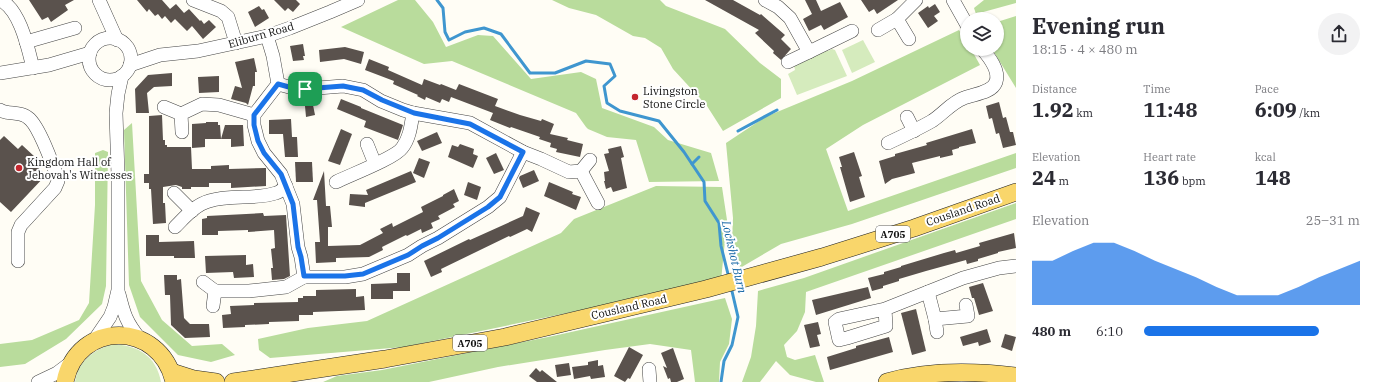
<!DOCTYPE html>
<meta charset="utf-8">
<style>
body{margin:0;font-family:"IBM Plex Serif",serif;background:#f2f2f3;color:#2b2b33;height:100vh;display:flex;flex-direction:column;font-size:15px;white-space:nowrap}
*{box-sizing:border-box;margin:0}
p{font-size:13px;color:#7c7c81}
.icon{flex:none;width:22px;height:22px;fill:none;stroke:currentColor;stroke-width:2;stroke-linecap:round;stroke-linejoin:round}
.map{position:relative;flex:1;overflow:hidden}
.details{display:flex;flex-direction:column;background:#fff;width:360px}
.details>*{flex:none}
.buttons{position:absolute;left:960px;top:12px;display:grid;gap:8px}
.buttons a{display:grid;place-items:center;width:44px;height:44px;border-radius:50%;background:#fff;box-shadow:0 1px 3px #0004;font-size:20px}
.pin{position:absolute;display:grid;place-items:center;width:34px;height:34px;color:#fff;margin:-17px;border-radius:8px;box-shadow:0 2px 6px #0006}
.round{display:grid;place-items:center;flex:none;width:42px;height:42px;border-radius:21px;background:#f2f2f3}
.head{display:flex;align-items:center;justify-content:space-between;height:68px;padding:0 16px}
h1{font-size:22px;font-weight:800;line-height:30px}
.figures{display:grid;grid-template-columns:repeat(3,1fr);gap:6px;height:68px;padding:4px 16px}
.figures div{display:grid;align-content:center}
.figures b{font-size:20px;font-weight:800}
.figures small{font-size:11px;font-weight:400}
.figures p{font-size:11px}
.chart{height:112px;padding:8px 16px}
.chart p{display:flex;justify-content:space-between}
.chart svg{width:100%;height:72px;margin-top:4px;fill:#1a73e8;opacity:.7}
ul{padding:0 16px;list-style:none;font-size:13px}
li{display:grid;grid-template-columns:64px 48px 1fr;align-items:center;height:30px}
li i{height:10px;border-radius:5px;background:#1a73e8}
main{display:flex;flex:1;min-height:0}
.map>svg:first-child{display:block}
.green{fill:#d5ebbd}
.forest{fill:#b9dc9c}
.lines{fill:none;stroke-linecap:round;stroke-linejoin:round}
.stream{stroke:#3f96cf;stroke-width:3}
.building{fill:#5a524d}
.minor-casing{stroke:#444;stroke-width:14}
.major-casing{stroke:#222;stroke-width:18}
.minor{stroke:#fff;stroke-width:13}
.major{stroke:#f9d66b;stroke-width:17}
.route-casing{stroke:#fff;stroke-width:8}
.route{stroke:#1a73e8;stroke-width:5}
.poi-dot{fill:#c4262e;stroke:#fff;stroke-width:1.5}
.labels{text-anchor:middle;stroke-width:4;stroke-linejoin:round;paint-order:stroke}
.shield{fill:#fff;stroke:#585858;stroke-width:1}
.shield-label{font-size:10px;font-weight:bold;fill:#111}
.street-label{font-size:11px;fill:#111;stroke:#fff}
.poi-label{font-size:11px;fill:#111;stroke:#fff;text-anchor:start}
.water-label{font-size:12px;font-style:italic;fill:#1768a6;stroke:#fff}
</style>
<main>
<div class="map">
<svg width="1016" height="382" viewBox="0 0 1016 382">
<rect width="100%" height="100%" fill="#fffdf5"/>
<!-- green -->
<g class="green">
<polygon points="863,40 875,62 852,73 842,50"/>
<polygon points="826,49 828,51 832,49 835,50 847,76 797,95 788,74 795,70 794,65"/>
<path d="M114,344C139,346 156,356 161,382H75C78,361 94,349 114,344Z"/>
</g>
<!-- forest -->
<g class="forest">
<polygon points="398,0 415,0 433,22 446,47 478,35 493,36 531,79 581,72 596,79 602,108 654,127 668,140 711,153 719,181 649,182 636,140 607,137 588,129 586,127 576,113 452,61 424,64 341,27"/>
<polygon points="552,0 660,0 666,6 725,29 760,63 781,79 781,98 723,131 707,106 673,69 661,48 645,38 633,36 596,15 569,8"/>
<polygon points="984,0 1016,0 1016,3 976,14 974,8"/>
<polygon points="1016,16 1016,88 992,49 997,49 997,22"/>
<polygon points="959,30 967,43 967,49 971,49 980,65 863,125 826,149 848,211 1016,153 1016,168 852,224 781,244 740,268 732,240 733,218 726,143 765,117 852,81"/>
<polygon points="132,123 141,281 162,320 192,346 222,344 235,355 211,362 178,355 140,317 129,285 124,130"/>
<polygon points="103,150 108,152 106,286 102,304 66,339 25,364 0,367 0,344 32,340 79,320 89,303 95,205 95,153"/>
<polygon points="656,186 722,187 727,220 721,281 404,347 270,358 259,350 258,339 308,328 367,321 561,233 574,219"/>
<polygon points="1016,203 1016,219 806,292 805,312 797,331 784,345 787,357 795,360 815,355 824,382 816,382 790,375 776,361 760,382 742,382 751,357 756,326 758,291 804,278"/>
<polygon points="725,298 732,319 729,344 720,362 719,382 695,382 691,350 650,344 605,350 498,367 429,382 323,382 337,376 382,370 553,336"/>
</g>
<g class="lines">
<!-- stream -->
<g class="stream">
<polyline points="437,0 443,8 445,32 449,40 465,32 484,28 501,34 530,73 555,73 586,61 610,64 615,76 604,86 607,103 620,111 659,121 684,152 704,182 705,201 719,223 721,246 729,278"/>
<polyline points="738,131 777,110"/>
<polyline points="692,164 699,157"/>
<polyline points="721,382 724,361 732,345 738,317 731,287"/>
</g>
</g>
<!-- building -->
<g class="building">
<polygon points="29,0 74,0 65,5 68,10 51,22 48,17 42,20"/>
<polygon points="137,0 162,0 170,9 176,4 184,13 189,9 200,21 201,20 204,24 209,20 216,27 203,39 192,26 187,31 175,19 171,23 165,16 162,19 158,14 155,16 149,9 147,12"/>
<polygon points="274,0 296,0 300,4 293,12 288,8 285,11"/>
<polygon points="705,0 733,0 760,15 761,14 785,35 781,39 791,49 781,60 773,53 774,51 755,33 759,30"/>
<polygon points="805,0 816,0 821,11 840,2 848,17 824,30 821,25 809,31 803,19 812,14"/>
<polygon points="861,0 898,0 877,14 874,9 869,12"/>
<polygon points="935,4 940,12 934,16 938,21 928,28 918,13 928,6 929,8"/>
<polygon points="259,6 262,10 264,9 269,18 255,27 248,12"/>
<polygon points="303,44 305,56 303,56 304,60 293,61 290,46"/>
<polygon points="345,47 364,52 361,64 344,59 320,62 319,50"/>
<polygon points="254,58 257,72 255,72 255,86 253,86 248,105 246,103 231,99 235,86 242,88 235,62"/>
<polygon points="369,59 389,67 388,70 422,85 424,79 440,85 441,84 456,90 459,84 498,99 495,106 520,115 541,121 542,119 554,124 550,134 568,138 567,140 583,144 580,157 556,152 557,149 550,147 551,143 539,139 540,137 511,127 510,128 490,120 493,113 451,97 449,102 442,99 440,103 426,97 425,100 417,96 418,95 393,84 394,81 365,70"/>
<polygon points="172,73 172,86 154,87 147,93 149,113 136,113 135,89 148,75"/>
<polygon points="219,76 219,92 199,93 198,77"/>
<polygon points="341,99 361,107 361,108 403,125 398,140 364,127 366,121 337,109"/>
<polygon points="999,102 1003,118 1006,117 1010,132 1013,132 1016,145 1003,148 999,133 996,134 992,118 989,119 986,106"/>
<polygon points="313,105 315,115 306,117 305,106"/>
<polygon points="162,115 163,140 165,140 165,145 167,145 167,147 191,147 192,169 211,169 211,166 229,165 229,169 266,168 266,186 231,188 231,183 209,183 209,187 191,187 191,189 182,189 182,187 176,185 163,187 163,203 165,203 166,223 153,224 151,189 149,189 149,183 144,183 144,174 149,174 149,116"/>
<polygon points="291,119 292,137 297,137 298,157 285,157 283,134 269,134 269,120"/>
<polygon points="206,122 218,122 218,125 220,125 221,139 205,139 205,147 192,148 192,124 206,123"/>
<polygon points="225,125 243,125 244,146 231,147 231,139 221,139"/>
<polygon points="341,129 352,134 340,165 328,161"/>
<polygon points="972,129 976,143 959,147 959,148 952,150 953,155 940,158 940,156 912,163 915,173 892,179 885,184 879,161 895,156 895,154 927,145 926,143"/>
<polygon points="437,132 442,143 422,151 417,141"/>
<polygon points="4,136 18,149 22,145 35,157 31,161 46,175 11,212 0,202 0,140"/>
<polygon points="460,144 474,149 473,154 478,156 473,168 448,157 452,145 458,147"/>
<polygon points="621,146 624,157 621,158 627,188 613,192 611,187 606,189 604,181 605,181 604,172 609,171 604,154 609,153 608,149"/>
<polygon points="854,152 862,176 859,177 865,197 850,202 840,167 842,167 839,157"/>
<polygon points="496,153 504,170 494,174 486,158"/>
<polygon points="419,158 430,162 424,178 413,173"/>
<polygon points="295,162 312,162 313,182 296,182"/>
<polygon points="534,170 539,181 523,188 519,178 520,176"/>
<polygon points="324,171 326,206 330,206 332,227 328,227 328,246 360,245 383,233 380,229 392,223 393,227 423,212 421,207 443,196 443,195 454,189 459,201 453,204 455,207 438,216 440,219 431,223 433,228 422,233 421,229 407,236 406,235 382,247 383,250 369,257 336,258 336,262 316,263 315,242 320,242 317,200 313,200"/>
<polygon points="411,171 416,182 365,203 365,207 349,205 350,194 368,195 366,190"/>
<polygon points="468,182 481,187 477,200 464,195"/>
<polygon points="549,182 573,192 572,194 581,197 576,210 544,196"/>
<polygon points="526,207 540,213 532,232 527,229 510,237 509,236 441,269 442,272 431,277 424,261 469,239 470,240 523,216"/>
<polygon points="263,213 264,216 286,215 290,276 284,279 272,280 271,268 273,268 271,249 275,248 274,230 248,232 248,230 218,231 218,235 202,235 202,219 207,218 207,216"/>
<polygon points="1014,233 1016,248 998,252 998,253 978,259 978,261 967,264 966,260 926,271 899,279 899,281 883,286 883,288 872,291 868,278 884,274 884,272 901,267 901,266 944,253 955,250 956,253 980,246 979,243"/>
<polygon points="146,235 159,235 159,242 194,241 195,258 174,258 174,256 146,256"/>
<polygon points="246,255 246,265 253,264 254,277 234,278 233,272 206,273 205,256"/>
<polygon points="397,273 410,273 410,291 393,291 393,299 371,299 371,284 397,283"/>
<polygon points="164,275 177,275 177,280 181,279 184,318 190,324 209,324 210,337 185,338 171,325 170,295 165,295"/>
<polygon points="983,283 993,311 979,315 974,298 972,298 969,287"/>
<polygon points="868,287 871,298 816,315 812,300"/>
<polygon points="356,289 356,297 364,296 365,310 313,312 313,315 299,315 299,321 269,322 269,324 245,325 245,327 223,328 222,315 231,314 230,306 254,305 254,303 298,302 298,298 303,298 303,296 316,296 316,290"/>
<polygon points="916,309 926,351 912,355 901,313"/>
<polygon points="818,322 821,334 817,335 820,346 810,348 804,325"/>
<polygon points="987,329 991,342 979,346 978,342 963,346 960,337"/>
<polygon points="1005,334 1016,337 1012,351 1001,347"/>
<polygon points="889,337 893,352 830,370 827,357 856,348 856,346"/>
<polygon points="629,347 643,355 630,379 628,378 625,382 614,376"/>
<polygon points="673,348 684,379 677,382 671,382 670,378 668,379 663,366 667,368 661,353"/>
<polygon points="598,360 598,366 603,365 605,377 591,379 590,376 574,379 572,367 588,365 588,362"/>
<polygon points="569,363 571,375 557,377 555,365"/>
<polygon points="536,368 540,372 542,370 557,382 537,382 529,376"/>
</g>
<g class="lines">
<defs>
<g id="minor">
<path d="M0,0C20,9 28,48 33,68"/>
<polyline points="99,0 117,40"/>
<polyline points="193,0 221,11 228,17 236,43"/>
<polyline points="765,0 778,7 790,18 809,52 852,31"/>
<polyline points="953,0 967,25"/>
<polyline points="897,19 909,39"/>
<polyline points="878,30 897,19 916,0"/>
<circle cx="110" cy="59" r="21"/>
<polyline points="26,42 75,28"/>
<polyline points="788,62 809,52"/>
<polyline points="130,65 160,55 198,51 267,36 290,28 330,12 358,0"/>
<polyline points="0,73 49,65 90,53"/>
<polyline points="278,84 289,87 305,89 343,86 363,90 381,101 403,110 413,113 470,123 523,152 541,159 569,172 581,171 598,203"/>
<polyline points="164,107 181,114"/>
<path d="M0,110C8,115 19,111 27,117C38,123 52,163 57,176L58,181L55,188L21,225L18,232V261"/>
<polyline points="907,117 914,131"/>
<polyline points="182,132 181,114 202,104 219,105 254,115"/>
<path d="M888,143C903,136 918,129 932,121C943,114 952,102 964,98C974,94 992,93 996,82C1000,70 989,57 982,49"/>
<polyline points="367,144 375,164"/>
<polyline points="581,171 590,160"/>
<path d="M336,182C350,175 395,158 402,148C410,138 411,125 413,113"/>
<polyline points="174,193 192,211"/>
<path d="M175,227C185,217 195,205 209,201C230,194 256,200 276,193C280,192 283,189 286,186"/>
<polyline points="304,277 345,277 363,274 408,255 422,246 438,238 488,207 500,197 523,152"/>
<polyline points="203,282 215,291"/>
<polyline points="928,292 935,319 968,316 966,305"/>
<path d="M119,294C124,314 126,322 140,339"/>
<polyline points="213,306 215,291 249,291 286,287 304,277 301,257 298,247 293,204 281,174 264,153 258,141 254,125 254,115 278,84 273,56 267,36"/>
<polyline points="885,309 886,326 847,338 839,340 835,322 839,319 885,309 963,278 999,268 1016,266"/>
<polyline points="935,319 937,332"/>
<polyline points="93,342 110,317 114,307 118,290 118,175 116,113 118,94 122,76"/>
<polyline points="649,369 650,382"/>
<polyline points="38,382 57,373 73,361"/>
</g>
<g id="major">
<polyline points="172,372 194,379 216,382"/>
<path d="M65,382C77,320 160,320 174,382"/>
<polyline points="233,382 385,359 505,337 706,289 822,257 914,228 1016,192"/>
<path d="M887,382C928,370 974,371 1016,376"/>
</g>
</defs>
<!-- minor casing -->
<use href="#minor" class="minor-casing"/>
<!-- major casing -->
<use href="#major" class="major-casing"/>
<!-- minor -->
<use href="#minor" class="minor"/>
<!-- major -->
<use href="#major" class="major"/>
</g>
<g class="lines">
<defs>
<polygon id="route" points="278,84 289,87 305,89 343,86 363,90 382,100 414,113 470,124 523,152 500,197 488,207 438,238 422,246 408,255 363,274 345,276 304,276 301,257 298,247 293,204 281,174 264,153 258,141 254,125 254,115"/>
</defs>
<!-- route casing -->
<use href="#route" class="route-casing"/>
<!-- route -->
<use href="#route" class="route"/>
</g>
<!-- markers -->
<g class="poi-dot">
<circle cx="635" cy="97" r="4"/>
<circle cx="19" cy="168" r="4"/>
</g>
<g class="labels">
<!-- shield labels -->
<g class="shield">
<rect x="876" y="226" width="34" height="16" rx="3"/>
<rect x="453" y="335" width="34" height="16" rx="3"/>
</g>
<g class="shield-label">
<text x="893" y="238">A705</text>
<text x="470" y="347">A705</text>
</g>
<!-- street labels -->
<g class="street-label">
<text transform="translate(261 35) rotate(-16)" y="4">Eliburn Road</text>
<text transform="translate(963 210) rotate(-19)" y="4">Cousland Road</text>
<text transform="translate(629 307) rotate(-13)" y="4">Cousland Road</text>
</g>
<!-- poi labels -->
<g class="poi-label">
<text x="643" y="95">Livingston<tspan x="643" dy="13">Stone Circle</tspan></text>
<text x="27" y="166">Kingdom Hall of<tspan x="27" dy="13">Jehovah's Witnesses</tspan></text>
</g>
<!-- water labels -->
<g class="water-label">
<text transform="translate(734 257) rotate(77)" y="4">Lochshot Burn</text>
</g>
</g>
</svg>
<div class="buttons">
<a><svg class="icon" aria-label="layers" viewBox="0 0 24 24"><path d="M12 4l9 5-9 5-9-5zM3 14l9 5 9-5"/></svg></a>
</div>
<div class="pin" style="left:305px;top:89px;background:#1e9e55"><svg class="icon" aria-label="arrive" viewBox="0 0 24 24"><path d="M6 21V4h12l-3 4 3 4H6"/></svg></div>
</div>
<section class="details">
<div class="head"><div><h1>Evening run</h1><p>18:15 · 4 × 480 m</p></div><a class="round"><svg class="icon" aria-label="share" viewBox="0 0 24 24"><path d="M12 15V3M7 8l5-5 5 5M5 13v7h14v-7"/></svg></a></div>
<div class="figures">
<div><p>Distance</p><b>1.92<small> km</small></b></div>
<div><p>Time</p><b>11:48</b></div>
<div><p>Pace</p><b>6:09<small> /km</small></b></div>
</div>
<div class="figures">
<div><p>Elevation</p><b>24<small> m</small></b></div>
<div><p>Heart rate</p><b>136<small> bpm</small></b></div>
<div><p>kcal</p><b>148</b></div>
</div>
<div class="chart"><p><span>Elevation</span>25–31 m</p>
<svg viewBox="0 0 160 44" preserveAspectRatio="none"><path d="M0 44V17L10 17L20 11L30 6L40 6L50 11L60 17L70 22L80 27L90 33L100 38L110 38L120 38L130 33L140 27L150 22L160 17V44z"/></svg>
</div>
<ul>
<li><b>480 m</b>6:10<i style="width:81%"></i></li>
</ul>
</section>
</main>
